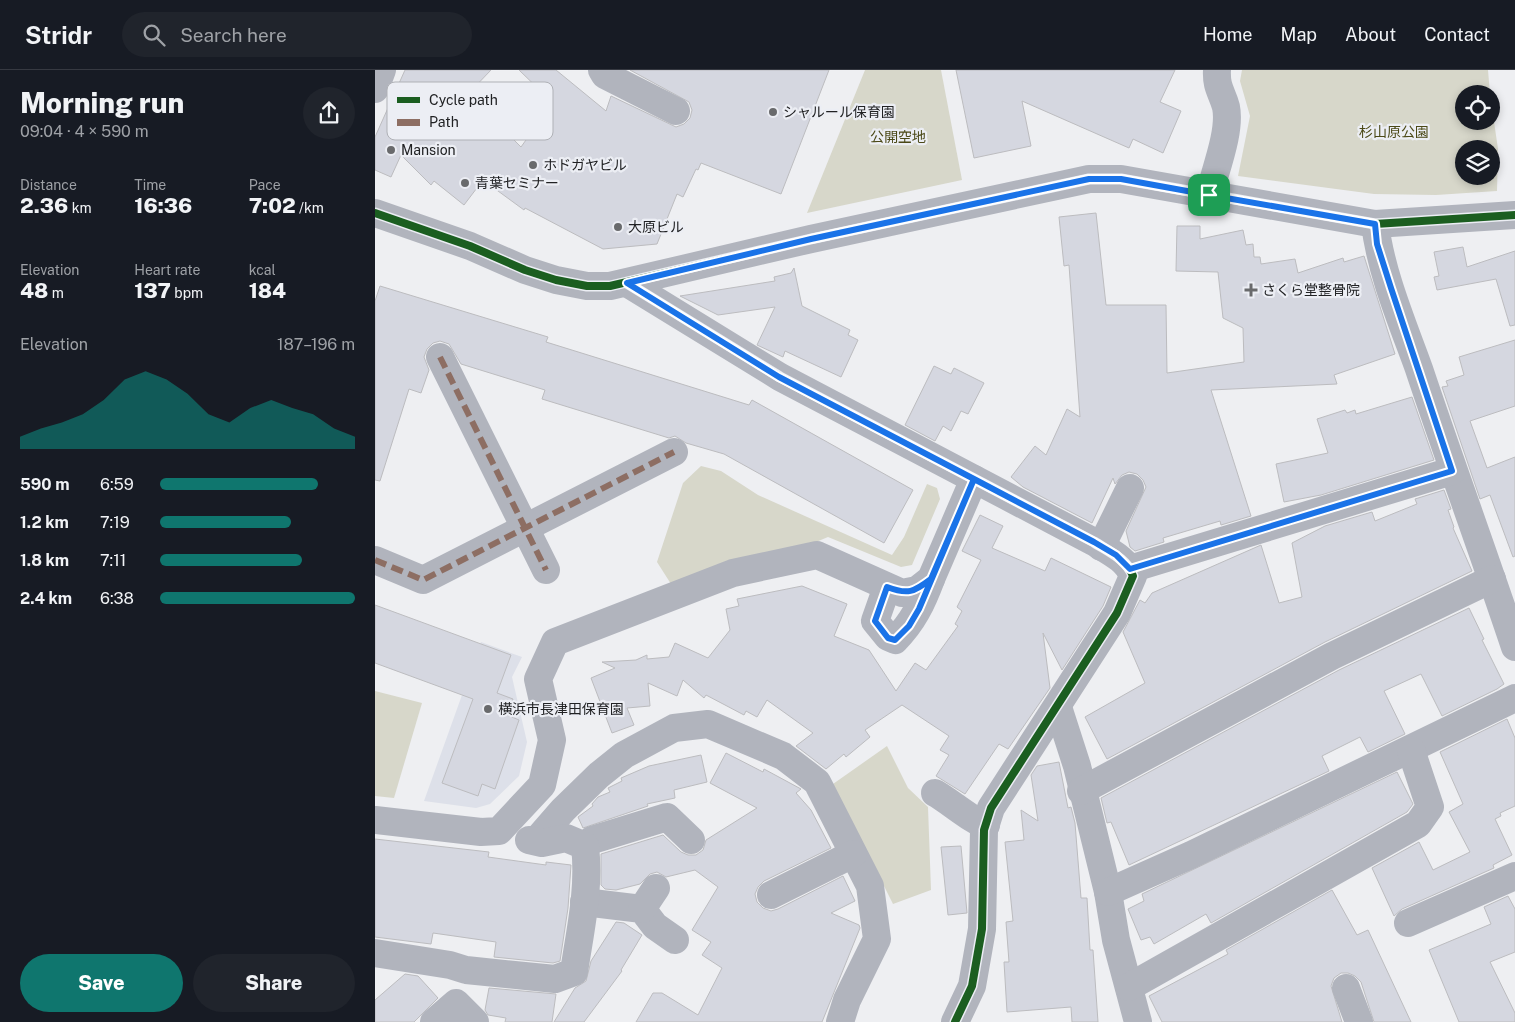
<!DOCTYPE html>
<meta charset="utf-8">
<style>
body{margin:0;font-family:"Public Sans","Noto Sans JP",sans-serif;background:#20242c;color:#f1f3f6;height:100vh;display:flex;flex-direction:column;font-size:19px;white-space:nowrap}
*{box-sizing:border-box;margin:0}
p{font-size:16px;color:#9ea1a6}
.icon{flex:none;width:28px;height:28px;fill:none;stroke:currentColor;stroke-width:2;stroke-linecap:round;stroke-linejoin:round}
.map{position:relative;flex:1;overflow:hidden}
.details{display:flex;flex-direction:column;background:#171b24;width:375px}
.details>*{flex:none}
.fabs{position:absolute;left:1080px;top:15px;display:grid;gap:10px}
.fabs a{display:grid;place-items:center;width:45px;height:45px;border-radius:50%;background:#171b24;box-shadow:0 2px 8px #0003;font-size:25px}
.pin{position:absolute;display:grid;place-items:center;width:42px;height:42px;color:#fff;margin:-21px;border-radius:10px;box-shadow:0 2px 8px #0006}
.round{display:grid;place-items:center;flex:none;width:52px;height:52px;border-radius:26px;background:#20242c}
.overview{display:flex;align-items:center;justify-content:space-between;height:85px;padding:0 20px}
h1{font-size:28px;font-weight:800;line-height:38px}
.stats{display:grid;grid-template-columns:repeat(3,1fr);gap:8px;height:85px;padding:5px 20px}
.stats div{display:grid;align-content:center}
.stats b{font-size:21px;font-weight:800}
.stats small{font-size:14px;font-weight:400}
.stats p{font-size:14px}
.chart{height:140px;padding:10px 20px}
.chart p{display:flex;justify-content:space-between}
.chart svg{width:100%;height:90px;margin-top:5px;fill:#0f766e;opacity:.7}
.button{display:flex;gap:10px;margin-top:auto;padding:10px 20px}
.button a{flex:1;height:58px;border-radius:30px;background:#0f766e;color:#fff;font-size:20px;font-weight:800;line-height:58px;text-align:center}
.button a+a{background:#20242c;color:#f1f3f6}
ul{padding:0 20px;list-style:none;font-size:16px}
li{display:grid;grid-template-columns:80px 60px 1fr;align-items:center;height:38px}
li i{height:12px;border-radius:6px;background:#0f766e}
header{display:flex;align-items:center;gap:30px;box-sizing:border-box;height:70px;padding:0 25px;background:#171b24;border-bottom:1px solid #363941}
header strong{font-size:24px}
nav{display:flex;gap:28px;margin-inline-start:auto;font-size:18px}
.search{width:350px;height:45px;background:#20242c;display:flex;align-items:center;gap:12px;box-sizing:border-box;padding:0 18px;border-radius:28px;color:#9ea1a6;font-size:19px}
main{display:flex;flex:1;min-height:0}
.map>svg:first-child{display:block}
.built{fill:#dde0e9}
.green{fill:#d7d7ca;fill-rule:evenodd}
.building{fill:#d5d7e0;stroke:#bcbcbf}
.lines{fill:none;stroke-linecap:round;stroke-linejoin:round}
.minor{stroke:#b1b4bd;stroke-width:28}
.quiet{stroke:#8d6e63;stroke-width:6;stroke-dasharray:12 6;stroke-linecap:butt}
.cycleway-casing{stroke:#eceef4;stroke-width:11}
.cycleway{stroke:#1b5e20;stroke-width:8}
.route-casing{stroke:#fff;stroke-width:10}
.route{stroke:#1a73e8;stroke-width:6}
.poi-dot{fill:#696a6c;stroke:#eceef4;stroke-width:2}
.labels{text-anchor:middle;stroke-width:4.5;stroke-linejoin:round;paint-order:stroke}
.poi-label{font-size:14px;fill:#212224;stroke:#eceef4;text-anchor:start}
.park-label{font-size:14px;fill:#4b4917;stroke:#eceef4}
.key{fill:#eceef4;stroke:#afb1b6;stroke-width:1}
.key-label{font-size:14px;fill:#212224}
</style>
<header>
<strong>Stridr</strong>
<div class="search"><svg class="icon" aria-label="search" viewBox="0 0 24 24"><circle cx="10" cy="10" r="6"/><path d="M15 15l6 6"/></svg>Search here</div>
<nav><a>Home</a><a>Map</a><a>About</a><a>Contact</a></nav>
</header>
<main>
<section class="details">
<div class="overview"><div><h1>Morning run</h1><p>09:04 · 4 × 590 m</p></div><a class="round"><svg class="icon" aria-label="share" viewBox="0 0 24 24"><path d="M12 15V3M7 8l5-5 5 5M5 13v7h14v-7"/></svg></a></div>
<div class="stats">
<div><p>Distance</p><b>2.36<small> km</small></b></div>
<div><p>Time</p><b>16:36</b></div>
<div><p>Pace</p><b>7:02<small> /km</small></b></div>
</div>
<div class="stats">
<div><p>Elevation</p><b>48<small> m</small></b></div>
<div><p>Heart rate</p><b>137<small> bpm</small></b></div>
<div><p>kcal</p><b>184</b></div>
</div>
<div class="chart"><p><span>Elevation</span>187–196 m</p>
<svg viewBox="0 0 160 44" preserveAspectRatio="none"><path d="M0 44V38L10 34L20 31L30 27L40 20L50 10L60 6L70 10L80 17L90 27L100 31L110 24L120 20L130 24L140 27L150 34L160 38V44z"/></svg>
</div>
<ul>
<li><b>590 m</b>6:59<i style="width:81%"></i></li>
<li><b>1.2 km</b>7:19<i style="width:67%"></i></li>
<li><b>1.8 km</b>7:11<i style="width:73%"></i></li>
<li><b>2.4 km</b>6:38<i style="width:100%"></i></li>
</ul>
<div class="button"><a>Save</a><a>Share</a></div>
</section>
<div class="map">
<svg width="1140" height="952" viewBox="0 0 1140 952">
<rect width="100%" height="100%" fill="#eeeff2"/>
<!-- built -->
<polygon class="built" points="106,572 147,587 137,607 152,672 144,706 115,734 101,738 49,731"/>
<!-- green -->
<g class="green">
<polygon points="490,0 566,0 587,110 432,143"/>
<path d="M867,0H1113L1115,24H1089V51H1116V31L1123,79L1122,121L1061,125L999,124L863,106L875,46L865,11ZM1089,79H1116V106H1089Z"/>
<polygon points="326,396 346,401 383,425 517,485 529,467 552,414 562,418 565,429 537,495 526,497 453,467 441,472 356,490 296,514 282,492 308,413"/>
<polygon points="0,621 47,633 19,728 0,726"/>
<polygon points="512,676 533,718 553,737 556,820 518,834 458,714"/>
</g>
<!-- building -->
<g class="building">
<polygon points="30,0 116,0 93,24 146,77 173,39 169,36 174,29 144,0 181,0 231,41 236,26 301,57 309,54 315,48 317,40 314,32 255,0 454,0 406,124 326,93 323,100 321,99 308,127 302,124 282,174 228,179 150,138 149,140 108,110 89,135 59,111 56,115 26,85 16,107 0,100 0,67"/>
<polygon points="581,0 800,0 785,32 806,41 788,83 758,69 754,78 647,31 656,76 599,88"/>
<polygon points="721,143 731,235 791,235 792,303 869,292 868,258 848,248 843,202 801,201 802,156 825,156 825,169 868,160 871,175 878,174 879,187 885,187 886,194 920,189 923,203 968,188 969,192 989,186 1020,284 959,305 962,314 836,320 876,446 846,455 845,451 788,468 789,472 760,481 755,477 751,461 771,417 768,410 762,404 754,402 747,405 740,414 738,408 717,453 648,417 636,407 660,376 671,385 692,339 705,347 694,195 689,196 684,147"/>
<polygon points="1088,177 1092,197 1140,181 1140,255 1135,256 1121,209 1062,220 1059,207 1064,206 1059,182"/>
<polygon points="419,198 427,236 475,260 473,265 483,270 466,307 410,281 408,287 382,275 400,237 343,245 305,226 400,211 399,207 416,203"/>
<polygon points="5,216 173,267 171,272 374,335 377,330 538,420 509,473 349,384 311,373 300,366 294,368 167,329 170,320 86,294 74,274 65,271 58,273 52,279 49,287 54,300 46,323 34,319 5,411 0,410 0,231"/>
<polygon points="1140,270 1140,336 1095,351 1112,398 1140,387 1140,486 1138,487 1115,425 1105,429 1067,317 1073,316 1071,311 1089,305 1084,287"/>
<polygon points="559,296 576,304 579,298 609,313 593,344 586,341 576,361 568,356 560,371 530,355"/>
<polygon points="1037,327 1059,390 946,425 909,432 901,394 953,383 942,349 970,340 972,343 980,340 981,344"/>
<polygon points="1069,420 1076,439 1073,440 1079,457 1078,458 1097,501 950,572 732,689 710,647 770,613 748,562 765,530 770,533 777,523 886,475 904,533 927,527 917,473 950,456 997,442 1000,451 1042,434 1040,429"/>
<polygon points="605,445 628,456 617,478 670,501 676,488 736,517 728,536 687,600 668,563 675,618 633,679 624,674 590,724 561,706 574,685 565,680 574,666 527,635 490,660 495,667 471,687 469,684 451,699 421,676 438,663 392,630 382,647 371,641 369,645 331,625 329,628 308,610 302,626 273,613 275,636 252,638 259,655 237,663 216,608 240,598 227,592 261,590 272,585 272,589 294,587 300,573 333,588 355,560 351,539 364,536 362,529 427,516 472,534 459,566 494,580 521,621 540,593 551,600 583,556 580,554 587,541 582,537 606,490 587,481"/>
<polygon points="0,535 136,585 122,623 138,629 132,645 144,650 120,719 107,714 103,726 67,713 98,629 0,593"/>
<polygon points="1094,538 1109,569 1107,570 1129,614 1122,619 1067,646 1046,604 1009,621 1030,664 993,682 985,667 947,686 954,701 754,795 736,752 732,753 726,728 964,600"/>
<polygon points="1132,649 1140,668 1140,736 1125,743 1126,746 1120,749 1137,785 1118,795 1119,798 1027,839 1019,846 997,798 1044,772 1058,800 1095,782 1074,742 1088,734 1065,682"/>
<polygon points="351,683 388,702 389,699 426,719 421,723 436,740 456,778 389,811 383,817 380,824 382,832 388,838 396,841 403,839 468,806 480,831 456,843 484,855 485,858 447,952 261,952 278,923 287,923 323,945 347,898 327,885 336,872 317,860 343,817 320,800 291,807 282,802 275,804 265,814 241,820 230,819 226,815 226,784 288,765 306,782 313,785 321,785 328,780 331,770 382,738 335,713"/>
<polygon points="326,685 332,712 299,720 300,728 272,734 273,736 208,758 203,747 218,736 217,734 223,727 235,722 233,718 247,711 246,708 274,696"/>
<polygon points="684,692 693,738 696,737 700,753 706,828 712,828 715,880 718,880 723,952 697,952 696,937 632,942 629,892 634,892 631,852 638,851 630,772 649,770 646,740 663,751 656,705 662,696"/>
<polygon points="1022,702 1038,734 1032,742 836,853 831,844 779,874 775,867 766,870 753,839 769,831 767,824"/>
<polygon points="0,769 114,782 113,787 171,795 171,792 196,795 193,838 185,891 178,893 119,887 121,872 58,863 56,874 0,867"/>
<polygon points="586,776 592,843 573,845 566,777"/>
<polygon points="957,820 982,865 993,860 1036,952 999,952 986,912 980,906 973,903 966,903 959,908 956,916 967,952 787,952 774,926 853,884 851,880"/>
<polygon points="1133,826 1140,839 1140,882 1115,892 1140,943 1140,952 1084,952 1054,880 1116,854 1109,837"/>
<polygon points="241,852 249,853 267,865 246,900 247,901 209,952 179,952 200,918 211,911 216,891"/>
<polygon points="30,904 43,906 63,928 39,952 0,952 0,930"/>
<polygon points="114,918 181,924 177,952 130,952 131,948 113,945 110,940"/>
</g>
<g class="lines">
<!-- minor -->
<g class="minor">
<polyline points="227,0 230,5 301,41"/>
<polyline points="0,19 7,0"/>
<path d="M834,125C840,101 856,61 851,37C847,22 841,18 842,0"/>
<polyline points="0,143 95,176 150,200 181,210 212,216 235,216 436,169 714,109 746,109 1000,154 1140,145"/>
<path d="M1000,154C1006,203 1027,252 1044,299C1075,392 1109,484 1140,577"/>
<path d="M252,213L405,307L719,472C733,481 752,489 758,506L742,543L616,738L609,760L607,859L597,916L580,952"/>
<polyline points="65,287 171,500"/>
<polyline points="726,477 755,418"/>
<polyline points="0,490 48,510 299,382"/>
<polyline points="755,499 1077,401"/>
<path d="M512,517L500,551L513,567L520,570C538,552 547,533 556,509"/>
<polyline points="683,637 702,696 733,822 741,870 763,952"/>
<polyline points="706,721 957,586 1117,509"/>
<path d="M560,723C573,730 600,753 611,755"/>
<polyline points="0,750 106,762 124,761 167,715 177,670 163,609 180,572 358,503 442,485 527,523 542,520 556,509 599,409"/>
<polyline points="161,771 188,740 224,705 249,685 299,658 333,654 408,686 442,712 495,816 502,869 472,930 465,952"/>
<polyline points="210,776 217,770 292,747 316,770"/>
<polyline points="733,822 816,785 1140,628"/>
<polyline points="396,825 478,784"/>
<polyline points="209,832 267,839 280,856 300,870"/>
<polyline points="267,839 281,818"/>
<polyline points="1033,853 1140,806"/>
<path d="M0,883L75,895L91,900L180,909L199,902C205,861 215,819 210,776L191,768L167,773L154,770"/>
<polyline points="754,917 1043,754 1055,737 1036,680"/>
<polyline points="971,918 984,952"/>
<polyline points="59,952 81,933 100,952"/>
</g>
<!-- quiet -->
<g class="quiet">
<polyline points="65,287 171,500"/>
<polyline points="0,490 48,510 299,382"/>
</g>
<defs>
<g id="cycleway">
<polyline points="0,143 95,176 150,200 181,210 212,216 235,216 436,169 714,109 746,109 1000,154 1140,145"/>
<path d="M252,213L405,307L719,472C733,481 752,489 758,506L742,543L616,738L609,760L607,859L597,916L580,952"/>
</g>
</defs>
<!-- cycleway casing -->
<use href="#cycleway" class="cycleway-casing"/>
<!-- cycleway -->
<use href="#cycleway" class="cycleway"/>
</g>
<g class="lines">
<defs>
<path id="route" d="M834,125L746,109H714L436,169L252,213L404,307L599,409L556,509C539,522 533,525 512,517L500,551L513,568L520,570L534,556L544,539L599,409L719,472L741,485L755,499L1077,401L1016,218L1002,174L1000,154L834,125"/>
</defs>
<!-- route casing -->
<use href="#route" class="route-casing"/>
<!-- route -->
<use href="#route" class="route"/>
</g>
<!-- markers -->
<g class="poi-dot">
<circle cx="398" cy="42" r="5"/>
<circle cx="16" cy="80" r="5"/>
<circle cx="158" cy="95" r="5"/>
<circle cx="90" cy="113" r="5"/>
<circle cx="243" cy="157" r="5"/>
<path d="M873.5 212.5h5v5h5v5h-5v5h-5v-5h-5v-5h5z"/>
<circle cx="113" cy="639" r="5"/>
</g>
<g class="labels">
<!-- poi labels -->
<g class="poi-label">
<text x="408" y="47">シャルール保育園</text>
<text x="26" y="85">Mansion</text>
<text x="168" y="100">ホドガヤビル</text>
<text x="100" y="118">青葉セミナー</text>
<text x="253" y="162">大原ビル</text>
<text x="887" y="225">さくら堂整骨院</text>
<text x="123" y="644">横浜市長津田保育園</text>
</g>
<!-- park labels -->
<g class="park-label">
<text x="1019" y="67">杉山原公園</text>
<text x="523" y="72">公開空地</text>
</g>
</g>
<!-- legend -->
<rect x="12" y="12" width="166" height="58" rx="8" class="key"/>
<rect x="22" y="27" width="23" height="6" fill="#1b5e20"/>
<rect x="22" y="49" width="23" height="7" fill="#8d6e63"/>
<g class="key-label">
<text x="54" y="35">Cycle path</text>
<text x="54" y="57">Path</text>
</g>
</svg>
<div class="fabs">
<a><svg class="icon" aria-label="locate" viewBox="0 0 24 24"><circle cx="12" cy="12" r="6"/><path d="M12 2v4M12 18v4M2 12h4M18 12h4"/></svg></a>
<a><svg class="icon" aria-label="layers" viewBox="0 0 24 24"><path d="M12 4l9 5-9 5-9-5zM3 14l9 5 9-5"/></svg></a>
</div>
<div class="pin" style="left:834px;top:125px;background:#1e9e55"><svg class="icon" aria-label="arrive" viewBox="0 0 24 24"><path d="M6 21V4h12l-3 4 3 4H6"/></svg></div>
</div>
</main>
